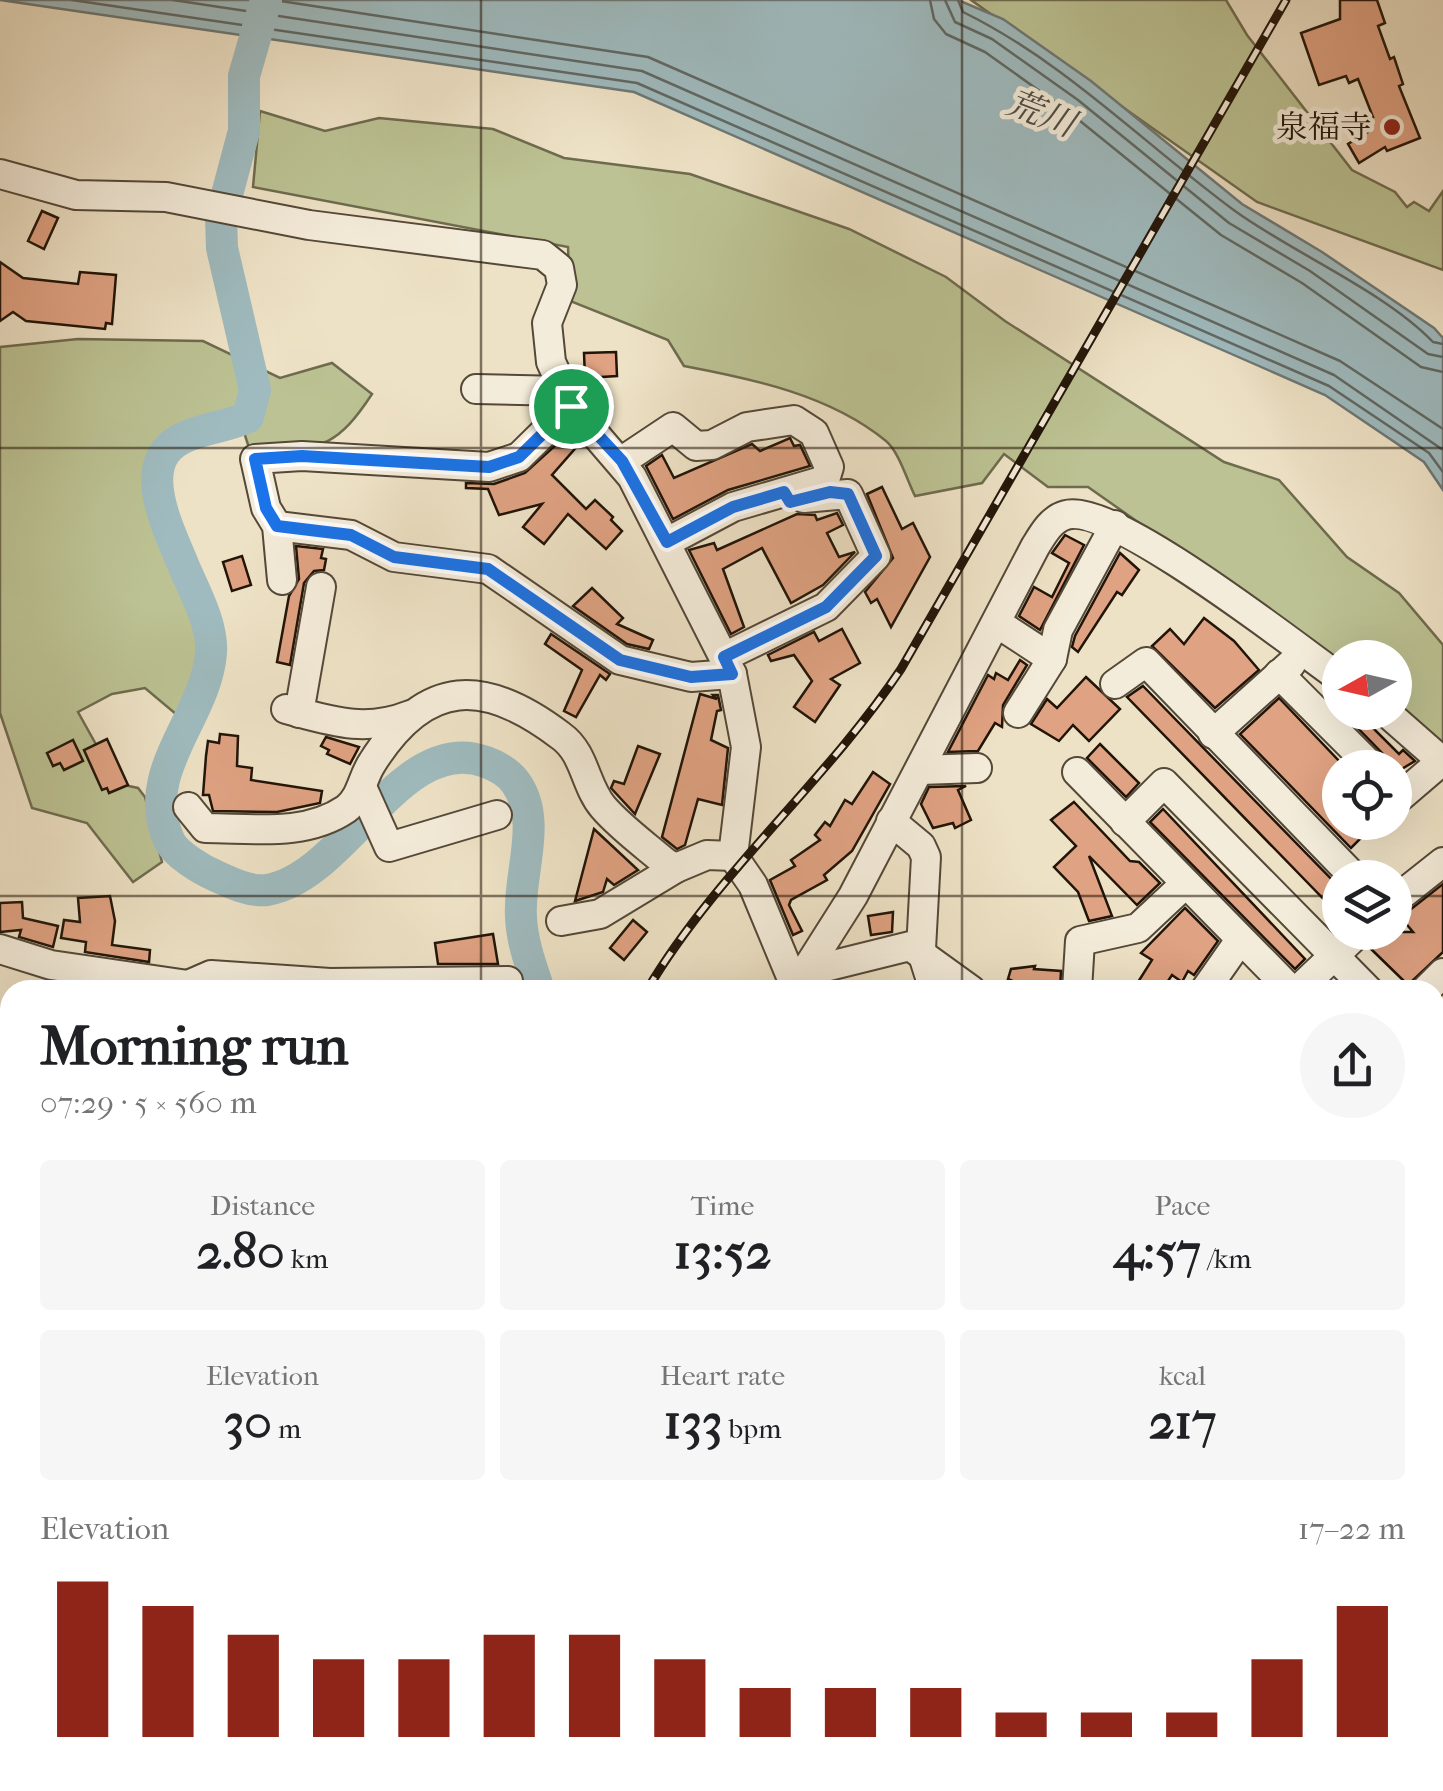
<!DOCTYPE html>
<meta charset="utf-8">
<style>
body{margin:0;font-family:"IM FELL French Canon","Noto Serif JP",serif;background:#f6f6f6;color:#202124;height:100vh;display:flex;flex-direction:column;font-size:38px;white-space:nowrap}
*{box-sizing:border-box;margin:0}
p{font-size:32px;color:#757577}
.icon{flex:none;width:55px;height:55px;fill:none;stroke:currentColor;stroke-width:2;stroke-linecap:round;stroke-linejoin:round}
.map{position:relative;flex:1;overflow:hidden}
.drawer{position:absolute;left:0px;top:980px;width:1445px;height:812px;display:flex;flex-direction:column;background:#fff;border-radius:30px 30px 0 0;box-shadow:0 10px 40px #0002}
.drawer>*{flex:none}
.needle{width:65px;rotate:262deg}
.tools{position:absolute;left:1322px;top:640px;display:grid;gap:20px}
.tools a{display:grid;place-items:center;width:90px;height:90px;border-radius:50%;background:#fff;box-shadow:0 10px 40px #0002;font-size:50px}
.pin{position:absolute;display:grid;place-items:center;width:85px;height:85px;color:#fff;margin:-42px;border:5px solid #fff;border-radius:50%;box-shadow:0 2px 10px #0007}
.round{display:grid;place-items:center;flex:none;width:105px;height:105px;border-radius:52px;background:#f6f6f6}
.headline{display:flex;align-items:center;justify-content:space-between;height:170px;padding:0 40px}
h1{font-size:55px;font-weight:800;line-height:75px}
.metrics{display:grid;grid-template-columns:repeat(3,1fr);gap:15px;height:170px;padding:10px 40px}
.metrics div{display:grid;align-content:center;border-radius:10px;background:#f6f6f6;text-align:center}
.metrics b{font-size:50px;font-weight:800}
.metrics small{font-size:28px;font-weight:400}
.metrics p{font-size:28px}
.chart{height:280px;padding:20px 40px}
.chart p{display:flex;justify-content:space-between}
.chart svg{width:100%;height:180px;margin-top:10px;stroke:#8f2418;stroke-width:6}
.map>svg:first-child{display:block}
.green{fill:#bcc293;stroke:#6e6b4e;stroke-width:2.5}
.water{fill:#9fbbbf;stroke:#6d7876;stroke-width:2.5}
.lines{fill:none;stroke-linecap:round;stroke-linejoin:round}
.shore{stroke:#606864;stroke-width:2.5}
.river{stroke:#9fbbbf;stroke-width:32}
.building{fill:#dfa282;stroke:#211408;stroke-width:2.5}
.minor-casing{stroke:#544838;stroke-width:32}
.major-casing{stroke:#211408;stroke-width:40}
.minor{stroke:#f4ecda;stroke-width:28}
.major{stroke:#eee2c6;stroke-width:35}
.rail-casing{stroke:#211408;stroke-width:9}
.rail{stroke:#f4ecda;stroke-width:5;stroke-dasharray:15;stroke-linecap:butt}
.route-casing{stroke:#fff;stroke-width:20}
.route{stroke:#1a73e8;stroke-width:12}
.grid{fill:none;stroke:#211408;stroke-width:2.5;stroke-opacity:0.55}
.poi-dot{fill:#8f2418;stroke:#f4ecda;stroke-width:4}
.labels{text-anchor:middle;stroke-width:9;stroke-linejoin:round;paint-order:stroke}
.poi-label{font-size:32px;fill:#211408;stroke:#f4ecda;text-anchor:end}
.water-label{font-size:35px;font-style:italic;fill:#4d4e48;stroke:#f4ecda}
</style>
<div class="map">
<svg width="1443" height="1791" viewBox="0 0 1443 1791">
<rect width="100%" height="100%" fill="#eee2c6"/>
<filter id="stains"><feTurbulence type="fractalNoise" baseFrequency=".002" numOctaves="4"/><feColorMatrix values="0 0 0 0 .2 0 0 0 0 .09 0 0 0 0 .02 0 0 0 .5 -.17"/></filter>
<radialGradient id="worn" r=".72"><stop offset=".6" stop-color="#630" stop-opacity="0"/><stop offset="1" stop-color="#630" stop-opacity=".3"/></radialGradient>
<!-- green -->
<g class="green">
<polygon points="971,0 1226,0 1247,35 1352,170 1395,192 1407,207 1414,202 1429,211 1443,191 1443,270 1257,202"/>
<path d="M260,111L325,131L379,118L493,129L564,158L690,174L849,229L946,277L1005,321L1224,462L1279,480L1347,557L1399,593L1443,645V749L1395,705V658H1340V664L1088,487H1048L1004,454L982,483L915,496C907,480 899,452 886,441C830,395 753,379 684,366L668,340L570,301L568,247L253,187Z"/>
<path d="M78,339L203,341L280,378L332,363L372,394C332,455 318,446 250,451L242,426L204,424L160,447C152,468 156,488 149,508L204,635L200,679L183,720L145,688L112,694L78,712L98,748L109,782L138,788L145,797L162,862L133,882L87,823L32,808L0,713V347Z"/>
</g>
<!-- water -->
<polygon class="water" points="0,0 958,0 1003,19 1091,81 1242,204 1322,252 1434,328 1443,338 1443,490 1424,462 1325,395 634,92"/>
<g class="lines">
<!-- shore -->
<g class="shore">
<polyline points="72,0 637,83 1329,386 1429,453 1443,472"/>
<polyline points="173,0 642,71 1334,375 1443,450"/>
<polyline points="274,0 648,57 1340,361 1443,429"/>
<polyline points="930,0 934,19 946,34 985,52 1069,112 1221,235 1302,283 1421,367 1443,372"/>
<polyline points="945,0 955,22 992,39 1078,100 1229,223 1310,271 1428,354 1443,357"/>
<path d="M958,0L963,12C1065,62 1144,144 1235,211C1293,253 1384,291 1433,342L1443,344"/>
</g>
<!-- river -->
<g class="river">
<path d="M266,0L244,76V131L221,217L222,248L255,390L248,417C227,427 203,428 183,438C132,462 170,531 184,567C195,592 213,625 211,653C206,718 138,772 169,840C175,854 202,870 216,876C231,883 250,892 267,890C346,877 402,730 486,762C497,766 509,773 516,783C543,821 518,874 521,917C522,942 531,966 539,990"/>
<polyline points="98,1791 100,1782"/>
</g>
</g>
<!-- building -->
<g class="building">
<polygon points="1340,0 1377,0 1385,23 1378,26 1390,59 1394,57 1403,84 1399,86 1420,138 1387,151 1385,147 1359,163 1348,144 1371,130 1366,120 1373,117 1358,79 1349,83 1346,76 1319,85 1301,33 1340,19"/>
<polygon points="42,211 58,218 44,249 28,241"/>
<polygon points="0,262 23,278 78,284 80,272 116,275 112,324 106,323 105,329 26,321 13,312 0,321"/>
<polygon points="616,352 617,376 585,378 584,353"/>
<polygon points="570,432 580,443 552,475 586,509 595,500 613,517 611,520 622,531 606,549 568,514 544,544 523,527 542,504 499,515 488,489 466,488 466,483 494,484 525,473"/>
<polygon points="790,438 794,446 800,445 810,466 728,490 673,519 646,466 662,455 674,478 752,444 760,451"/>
<polygon points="882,487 902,529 913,523 930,557 891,627 877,599 871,603 865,592 893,558 867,494"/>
<polygon points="837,513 843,525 827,533 839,557 855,552 823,585 791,603 762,548 723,569 744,627 731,634 689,550 714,543 717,550 797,514 815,515 817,520"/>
<polygon points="1065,535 1084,545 1040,630 1019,616 1034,587 1052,597 1069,563 1052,553"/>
<polygon points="296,546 323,549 321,558 326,559 324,570 314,571 304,583 290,665 277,662 289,596 299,579"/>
<polygon points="1120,553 1139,570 1122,595 1117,592 1078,652 1072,647 1075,636"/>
<polygon points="242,556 251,585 232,591 223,562"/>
<polygon points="592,588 623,618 617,624 653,640 649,649 627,644 573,606"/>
<polygon points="1204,618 1234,641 1259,670 1215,708 1152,646 1170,629 1184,644"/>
<polygon points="842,629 860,663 831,679 840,685 815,722 794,707 812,681 794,655 771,661 768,655 814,632 819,641"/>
<polygon points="551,634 610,674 606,680 600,675 576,717 564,711 582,670 545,644"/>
<polygon points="1020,660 1027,665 1003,705 1002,727 995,723 978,751 948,752 988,675 994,679 996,673 1008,680"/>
<polygon points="1086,677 1120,709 1089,741 1073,725 1059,741 1031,724 1047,699 1057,708"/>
<polygon points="1143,686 1340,888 1340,916 1127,697"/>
<polygon points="700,694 717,699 713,695 718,695 721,710 717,711 711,740 728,748 722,805 698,799 685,845 677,849 662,837"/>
<polygon points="1279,698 1340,762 1340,822 1377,822 1351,848 1240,734"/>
<polygon points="1342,712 1357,712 1399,754 1403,750 1415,761 1395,773 1385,756"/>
<polygon points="220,734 238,736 237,766 252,768 251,780 322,791 320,803 277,812 213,811 209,795 203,795 206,756 208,741 219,743"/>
<polygon points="326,737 359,747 350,764 327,754 329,750 321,746"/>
<polygon points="107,739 128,785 109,793 107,788 102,790 84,750"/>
<polygon points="73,740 83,761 64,770 60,763 53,766 47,753"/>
<polygon points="1100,744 1139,783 1126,797 1087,758"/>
<polygon points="638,746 660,754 635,814 611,788 614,781 624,784"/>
<polygon points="873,772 890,784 852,851 824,875 827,880 791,900 789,905 802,931 793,935 770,880 795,866 791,860 820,840 815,835 825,822 830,826 845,800 852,804"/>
<polygon points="966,786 958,790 971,820 955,828 953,823 933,828 921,804 929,787"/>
<polygon points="1074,802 1130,861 1139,862 1160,883 1137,905 1089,856 1112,916 1089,921 1078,892 1054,867 1076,846 1051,820"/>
<polygon points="1163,809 1305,959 1295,969 1150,822"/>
<polygon points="594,829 638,870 614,885 607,879 603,892 575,901"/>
<polygon points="1443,884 1443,952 1408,985 1369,947 1380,932 1413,932 1403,920 1406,913"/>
<polygon points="110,896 115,921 112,945 150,950 149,962 85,952 86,942 61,938 64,920 80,922 78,898"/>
<polygon points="22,902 23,918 58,926 53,947 19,937 21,930 0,932 0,903"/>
<polygon points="1185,908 1218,941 1194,975 1188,971 1182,982 1172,975 1162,990 1133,990 1152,960 1141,953"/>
<polygon points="893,912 892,932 871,935 868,916"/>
<polygon points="633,920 647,932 624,960 610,948"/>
<polygon points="493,934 498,964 438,964 435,943"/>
<polygon points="1035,966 1034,969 1061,971 1060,990 1014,990 1017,983 1008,979 1011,969"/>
</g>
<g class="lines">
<defs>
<g id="minor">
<polyline points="0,174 76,195 166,197 309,225 543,255 559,268 562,285 547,323 551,362 571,406 632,477 732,674 746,747 733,856 753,885 792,979"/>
<polyline points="476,389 565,391"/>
<polyline points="622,461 673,427 696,446 712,445 747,427 794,420 814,433 829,467 825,480 733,507 667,542"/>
<polyline points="277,526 351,535 394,557 488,569 620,660 691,677 732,674"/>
<polyline points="282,580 277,526 266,508 255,459 302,456 489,467 519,457 571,406"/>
<polyline points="997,623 1052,659"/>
<polyline points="724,657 826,607 876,556 848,494 804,498"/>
<polyline points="1279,674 1373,768"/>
<polyline points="1115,684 1146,662 1355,878"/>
<path d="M286,709C331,721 365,733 410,715"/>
<polyline points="1386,712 1443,762"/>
<polyline points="299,713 321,587"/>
<polyline points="1018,713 1052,659 1058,630 1115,525"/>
<polyline points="1213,734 1291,664"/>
<polyline points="920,770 977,768"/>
<polyline points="1077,772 1291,990"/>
<polyline points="362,787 389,847 497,815"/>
<polyline points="1395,790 1401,796 1442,761"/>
<path d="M188,807L205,828C253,828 305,837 346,809C361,798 362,778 372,763C426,677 485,678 561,736C585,753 585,786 603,807C621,828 645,845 666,863L676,868L707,855L733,856"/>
<polyline points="891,821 921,846 926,857 921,949 934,990"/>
<polyline points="1125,822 1164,783 1368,990"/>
<polyline points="1395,900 1443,862"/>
<polyline points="561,921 600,914 676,868"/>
<polyline points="0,949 51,965 188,985 195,990"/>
<path d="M806,970L853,896L1035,547C1043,534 1051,519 1066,515C1111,501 1296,647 1340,678"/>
<polyline points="801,973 910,946 971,990"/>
<polyline points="188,985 211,975 330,983 508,981 509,990"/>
<polyline points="1077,990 1080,941 1138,928 1185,884"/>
<polyline points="1205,990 1240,940"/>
<polyline points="1298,990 1359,932"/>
<polyline points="1426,990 1443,973"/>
<polyline points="1435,1112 1443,1115"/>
<polyline points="1435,1173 1443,1155"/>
<polyline points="0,1182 10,1182"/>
<polyline points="0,1225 10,1225"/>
<polyline points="0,1387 10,1387"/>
<polyline points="1435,1465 1443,1476"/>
<polyline points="1435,1553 1443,1549"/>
<polyline points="0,1673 10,1675"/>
<polyline points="1435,1762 1442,1770"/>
<polyline points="310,1782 316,1791"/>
<polyline points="503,1782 503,1791"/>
<polyline points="574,1782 575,1791"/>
<polyline points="136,1791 155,1782"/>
<polyline points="202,1791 222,1782"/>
<polyline points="372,1791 389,1791"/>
<polyline points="758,1791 778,1782"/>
<polyline points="1414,1791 1425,1782"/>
</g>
<g id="major">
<polyline points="0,1045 10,1047"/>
<polyline points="1178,1782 1184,1791"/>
</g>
</defs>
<!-- minor casing -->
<use href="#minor" class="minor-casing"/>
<!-- major casing -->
<use href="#major" class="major-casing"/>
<!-- minor -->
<use href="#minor" class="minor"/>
<!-- major -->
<use href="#major" class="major"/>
<defs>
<g id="rail">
<path d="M647,990C717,872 825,783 901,669L1286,0"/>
<polyline points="0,1422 10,1428"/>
<polyline points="339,1782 344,1791"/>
<polyline points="479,1782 480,1791"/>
</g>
</defs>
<!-- rail casing -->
<use href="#rail" class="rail-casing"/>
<!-- rail -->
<use href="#rail" class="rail"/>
</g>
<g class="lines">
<defs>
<polygon id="route" points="571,406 622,461 667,542 733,507 784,492 790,502 830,492 848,494 876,556 826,607 724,657 732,674 691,677 620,660 488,569 394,557 351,535 277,526 266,508 255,459 302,456 489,467 519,457"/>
</defs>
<!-- route casing -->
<use href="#route" class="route-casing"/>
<!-- route -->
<use href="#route" class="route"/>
</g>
<!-- grid -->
<path class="grid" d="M481,0V990M962,0V990M0,448H1443M0,896H1340M1395,896H1443M0,1343H10M1435,1343H1443M481,1782V1791M962,1782V1791"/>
<!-- markers -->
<circle class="poi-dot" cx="1392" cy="127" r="10"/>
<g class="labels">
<!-- poi labels -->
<g class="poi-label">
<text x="1372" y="138">泉福寺</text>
</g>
<!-- water labels -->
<g class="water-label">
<text transform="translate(1041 113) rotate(21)" y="12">荒川</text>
</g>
</g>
<rect width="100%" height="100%" filter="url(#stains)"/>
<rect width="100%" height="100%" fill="url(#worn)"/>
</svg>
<div class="tools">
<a><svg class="needle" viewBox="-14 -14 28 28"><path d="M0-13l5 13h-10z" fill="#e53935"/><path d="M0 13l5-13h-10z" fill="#757577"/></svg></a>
<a><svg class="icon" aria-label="locate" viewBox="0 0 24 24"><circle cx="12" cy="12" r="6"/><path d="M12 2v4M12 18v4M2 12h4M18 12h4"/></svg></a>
<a><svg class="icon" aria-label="layers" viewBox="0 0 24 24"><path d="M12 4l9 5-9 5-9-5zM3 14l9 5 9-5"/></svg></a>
</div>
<div class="pin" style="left:571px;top:406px;background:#1e9e55"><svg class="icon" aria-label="arrive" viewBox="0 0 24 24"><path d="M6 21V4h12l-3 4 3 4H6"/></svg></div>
<section class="drawer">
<div class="headline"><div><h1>Morning run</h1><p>07:29 · 5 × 560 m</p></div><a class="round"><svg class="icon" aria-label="share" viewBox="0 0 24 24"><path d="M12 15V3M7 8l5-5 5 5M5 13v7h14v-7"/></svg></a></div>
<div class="metrics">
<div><p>Distance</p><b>2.80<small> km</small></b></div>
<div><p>Time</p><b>13:52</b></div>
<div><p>Pace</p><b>4:57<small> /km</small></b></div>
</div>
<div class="metrics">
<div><p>Elevation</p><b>30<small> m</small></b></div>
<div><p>Heart rate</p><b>133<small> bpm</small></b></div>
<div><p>kcal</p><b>217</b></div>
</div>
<div class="chart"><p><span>Elevation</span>17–22 m</p>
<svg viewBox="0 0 160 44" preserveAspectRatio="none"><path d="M5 44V6M15 44V12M25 44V19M35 44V25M45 44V25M55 44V19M65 44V19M75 44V25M85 44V32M95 44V32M105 44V32M115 44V38M125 44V38M135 44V38M145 44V25M155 44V12"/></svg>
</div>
</section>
</div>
